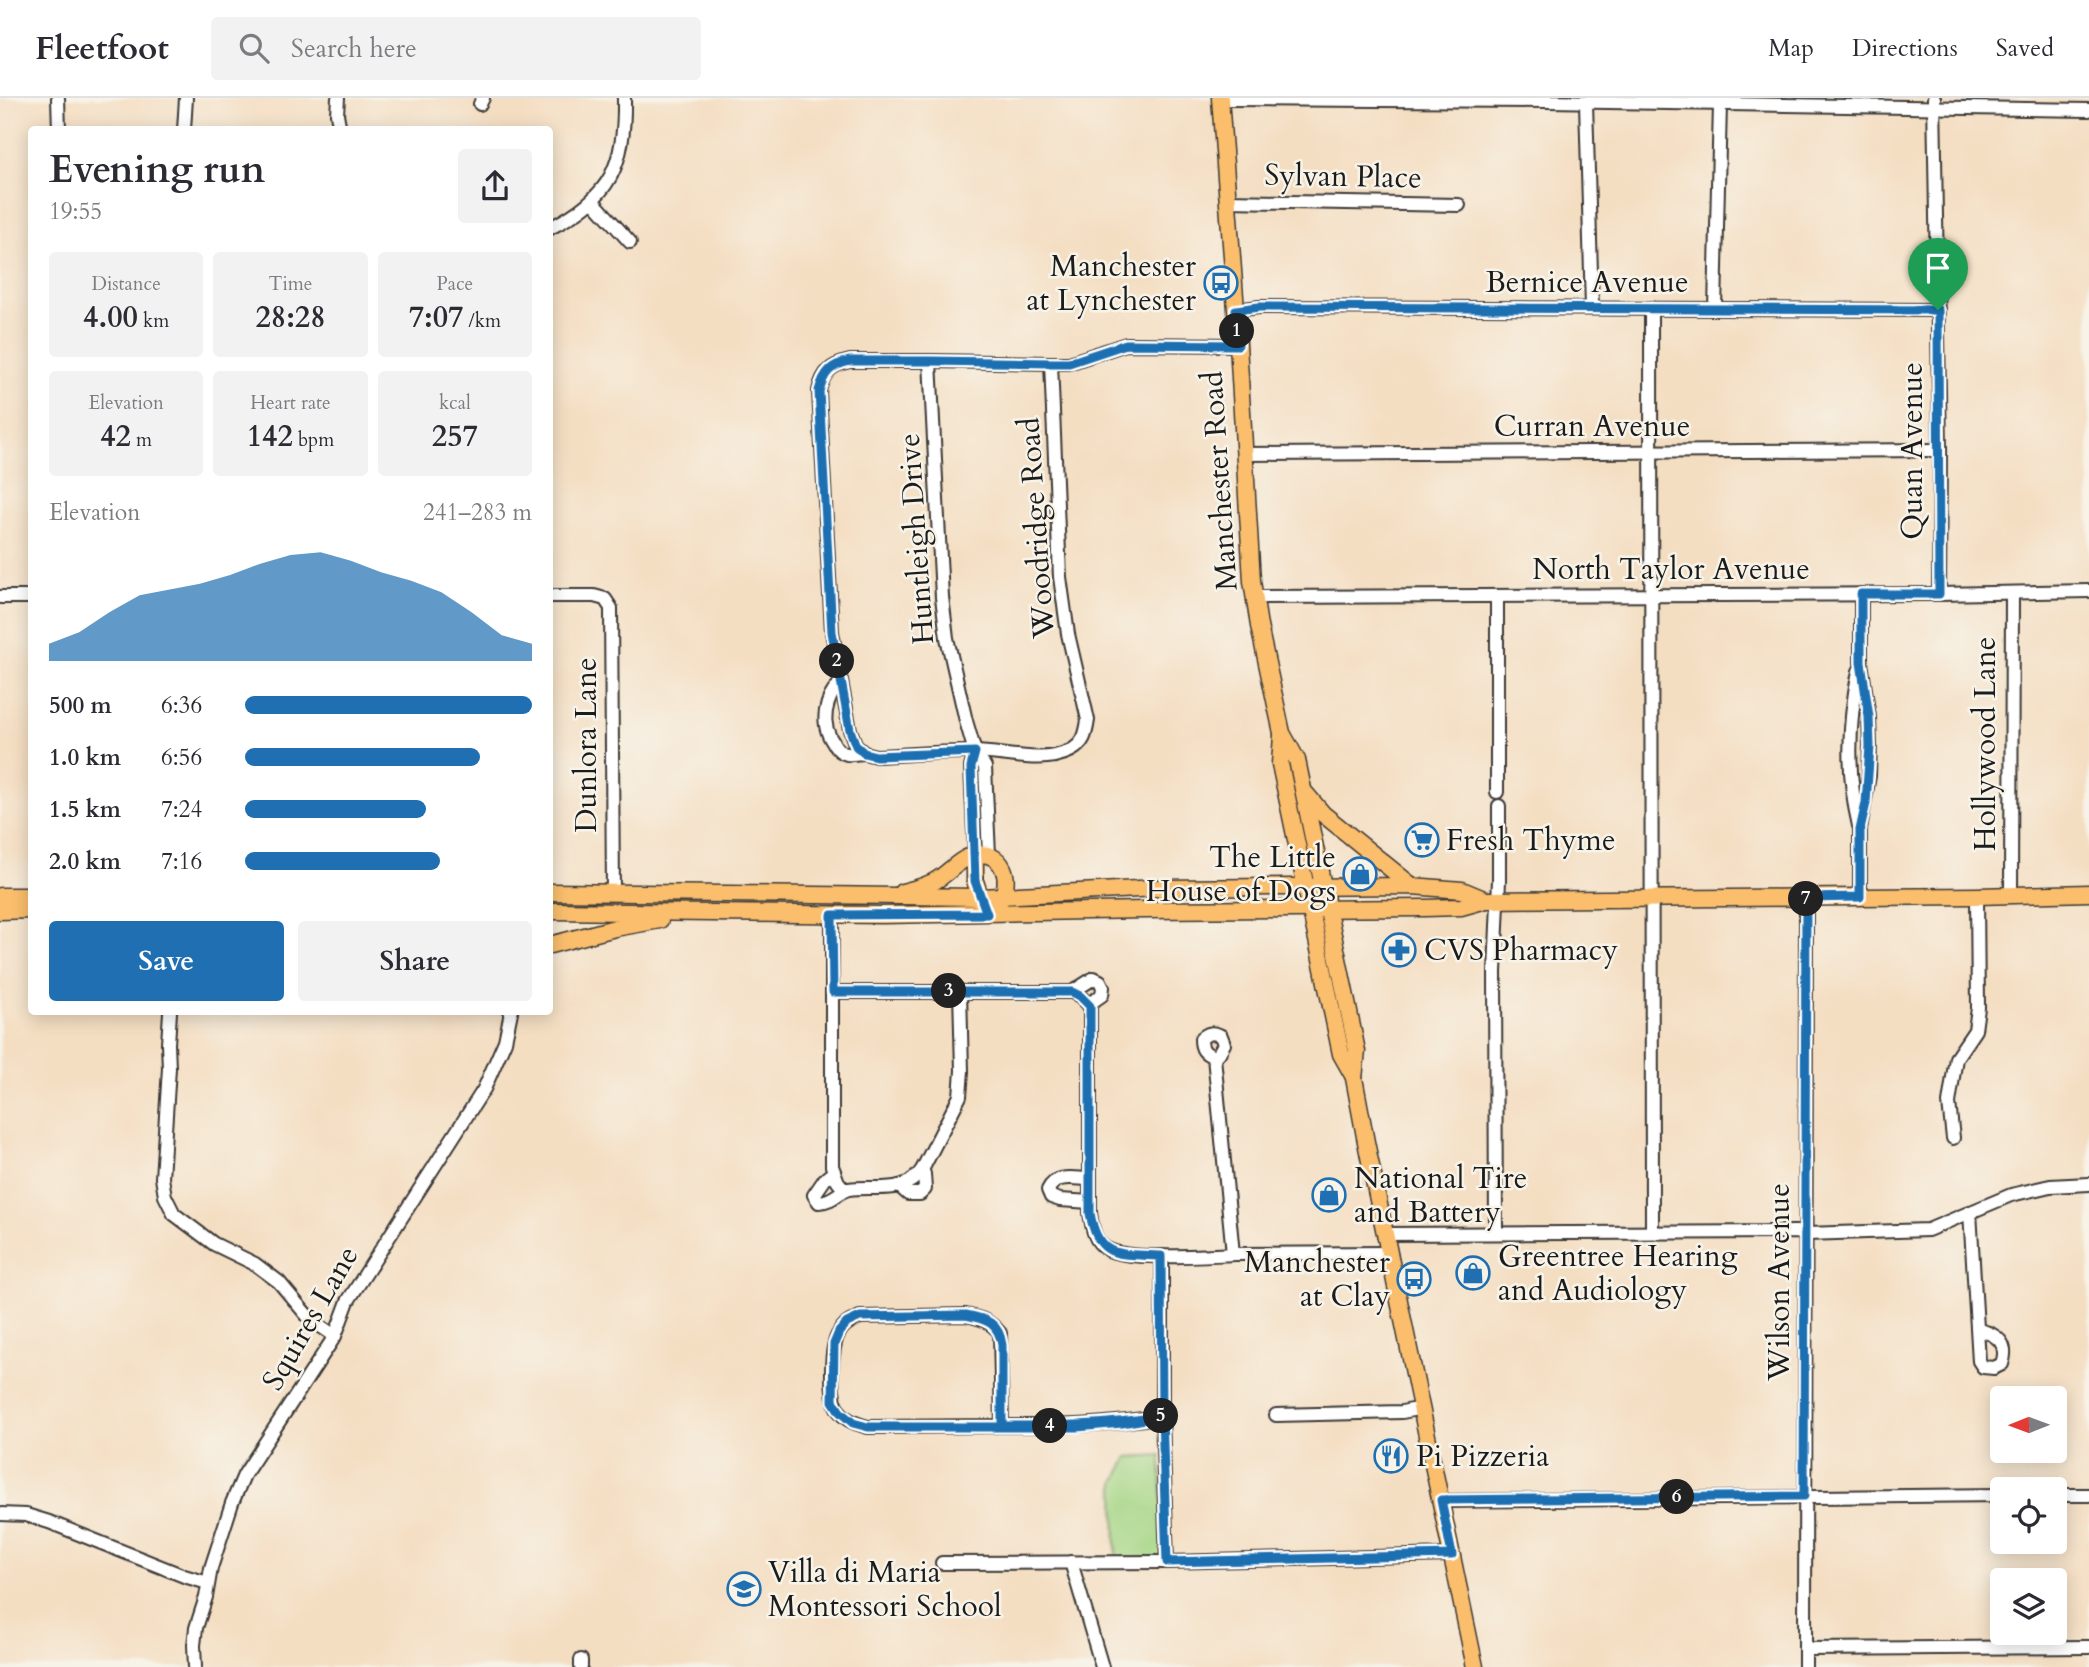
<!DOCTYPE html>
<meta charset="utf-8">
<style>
body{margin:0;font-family:Cardo,serif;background:#f2f2f3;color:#2b2b33;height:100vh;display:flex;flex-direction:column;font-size:26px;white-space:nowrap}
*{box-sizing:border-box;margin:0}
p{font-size:23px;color:#7c7c81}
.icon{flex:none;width:38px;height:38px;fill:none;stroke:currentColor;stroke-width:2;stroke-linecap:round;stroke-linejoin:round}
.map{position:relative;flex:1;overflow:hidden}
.panel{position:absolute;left:28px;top:28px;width:525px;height:889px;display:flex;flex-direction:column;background:#fff;border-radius:7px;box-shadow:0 4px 18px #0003}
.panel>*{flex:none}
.needle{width:46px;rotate:269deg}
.buttons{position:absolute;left:1990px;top:1288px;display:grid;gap:14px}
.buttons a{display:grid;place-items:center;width:77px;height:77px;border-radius:7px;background:#fff;box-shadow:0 4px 18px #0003;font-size:35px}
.pin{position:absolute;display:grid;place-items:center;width:60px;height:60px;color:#fff;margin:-72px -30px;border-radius:50% 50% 50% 0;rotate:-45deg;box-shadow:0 0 7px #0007}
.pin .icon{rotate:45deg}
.km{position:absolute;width:35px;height:35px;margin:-18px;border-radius:50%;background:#222;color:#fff;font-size:19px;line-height:35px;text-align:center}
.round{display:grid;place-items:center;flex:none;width:74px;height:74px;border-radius:7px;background:#f2f2f3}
.summary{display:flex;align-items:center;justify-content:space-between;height:119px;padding:0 21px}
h1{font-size:38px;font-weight:800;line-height:52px}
.stats{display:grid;grid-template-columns:repeat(3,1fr);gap:10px;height:119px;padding:7px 21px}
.stats div{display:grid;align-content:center;border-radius:7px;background:#f2f2f3;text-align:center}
.stats b{font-size:30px;font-weight:800}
.stats small{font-size:19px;font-weight:400}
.stats p{font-size:19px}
.chart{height:196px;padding:14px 21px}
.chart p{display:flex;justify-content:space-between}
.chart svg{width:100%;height:126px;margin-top:7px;fill:#1f6fb2;opacity:.7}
.button{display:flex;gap:14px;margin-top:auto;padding:14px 21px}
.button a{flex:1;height:80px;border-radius:7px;background:#1f6fb2;color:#fff;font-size:28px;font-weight:800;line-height:80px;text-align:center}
.button a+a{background:#f2f2f3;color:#2b2b33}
ul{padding:0 21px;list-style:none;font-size:23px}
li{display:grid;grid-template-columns:112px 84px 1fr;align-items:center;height:52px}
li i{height:18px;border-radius:9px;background:#1f6fb2}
header{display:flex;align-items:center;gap:42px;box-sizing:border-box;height:98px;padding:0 35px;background:#fff;border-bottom:2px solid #e1e1e2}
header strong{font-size:33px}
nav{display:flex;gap:38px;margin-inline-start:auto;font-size:24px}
.search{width:490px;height:63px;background:#f2f2f3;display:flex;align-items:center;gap:18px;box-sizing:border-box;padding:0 24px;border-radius:7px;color:#7c7c81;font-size:26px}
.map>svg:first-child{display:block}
.green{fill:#a4d584;stroke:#607850;stroke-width:2}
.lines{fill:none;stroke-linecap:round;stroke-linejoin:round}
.minor-casing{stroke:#3c3935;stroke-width:16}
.major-casing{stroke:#3c3935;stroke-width:19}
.minor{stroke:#fff;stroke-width:12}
.major{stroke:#fabe6d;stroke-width:16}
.route-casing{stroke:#fff;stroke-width:14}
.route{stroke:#1f6fb2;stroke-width:9}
.labels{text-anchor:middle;stroke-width:5;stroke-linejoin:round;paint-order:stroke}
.street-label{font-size:30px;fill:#1c1c1c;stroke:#f7f3e8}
.poi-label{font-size:30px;fill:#1c1c1c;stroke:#f7f3e8;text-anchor:start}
</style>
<header>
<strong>Fleetfoot</strong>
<div class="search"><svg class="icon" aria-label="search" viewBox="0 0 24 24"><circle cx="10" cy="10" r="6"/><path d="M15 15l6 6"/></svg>Search here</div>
<nav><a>Map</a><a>Directions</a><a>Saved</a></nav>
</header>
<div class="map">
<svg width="2089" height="1569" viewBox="0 0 2089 1569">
<rect width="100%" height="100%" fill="#f7f3e8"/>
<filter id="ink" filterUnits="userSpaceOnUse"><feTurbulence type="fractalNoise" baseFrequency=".0143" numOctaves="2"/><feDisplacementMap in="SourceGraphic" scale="14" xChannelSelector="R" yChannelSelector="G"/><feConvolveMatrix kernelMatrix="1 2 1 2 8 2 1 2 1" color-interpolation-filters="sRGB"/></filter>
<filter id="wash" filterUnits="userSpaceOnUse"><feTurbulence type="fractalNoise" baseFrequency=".00686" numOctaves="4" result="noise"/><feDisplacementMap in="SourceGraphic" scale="28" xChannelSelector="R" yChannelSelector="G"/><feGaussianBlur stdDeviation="1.57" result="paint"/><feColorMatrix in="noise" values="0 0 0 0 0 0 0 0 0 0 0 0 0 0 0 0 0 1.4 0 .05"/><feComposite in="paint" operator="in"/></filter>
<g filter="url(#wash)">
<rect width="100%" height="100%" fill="#f4dec2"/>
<!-- green -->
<polygon class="green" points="1161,1357 1163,1460 1116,1461 1115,1384 1128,1359"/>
</g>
<g filter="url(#ink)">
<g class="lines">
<defs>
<g id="minor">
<polyline points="58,0 59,32"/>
<polyline points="338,0 337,16 340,32"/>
<polyline points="1934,0 1940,352 1939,496"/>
<polyline points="1220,1 1548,3 2089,12"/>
<polyline points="1586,5 1592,209"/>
<polyline points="480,6 483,0"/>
<polyline points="184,32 186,0"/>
<polyline points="593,103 630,144"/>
<polyline points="1227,103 1459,107"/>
<path d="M550,130C611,99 625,68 624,0"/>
<polyline points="1651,210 1652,1134"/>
<polyline points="1715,211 1720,7"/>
<polyline points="1236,212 1259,209 1938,212"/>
<polyline points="930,263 942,499 947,540 966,623 975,654 985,669 989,757"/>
<path d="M1051,265L1060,479L1068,536L1088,622C1086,636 1084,646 1070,653C1041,667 1004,654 974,654C941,653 909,657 876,658L864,655L856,648L850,632L832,534L819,293C823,274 831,267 850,263H930L1051,265H1069L1126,246L1238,247"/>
<polyline points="1244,356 1940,352"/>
<polyline points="550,498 594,498 605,501 611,510 613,795"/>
<polyline points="0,499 32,499"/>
<polyline points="1254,499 1939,496 2089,493"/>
<polyline points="1497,499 1497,694"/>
<path d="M841,584C825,601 819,625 834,646C837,651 841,655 847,656C852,657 859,655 864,655"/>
<path d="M1859,728C1847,677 1848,624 1859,573"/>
<polyline points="975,757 971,669 975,654"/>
<polyline points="2011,797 2012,495"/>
<polyline points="1860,799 1860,732 1869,678 1870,647 1869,619 1861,564 1861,496"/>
<polyline points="832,817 832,1068 838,1084 845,1092"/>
<path d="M833,894H1072L1080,898L1090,908V1115C1092,1129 1094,1144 1107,1151C1128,1163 1208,1157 1235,1156C1286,1156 1338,1155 1390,1155"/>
<polyline points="1072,894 1094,880 1100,883 1103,889 1102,897 1089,906"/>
<polyline points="170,914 168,946 169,970 162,1080 165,1098 174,1116 214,1146 255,1166 279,1184 310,1221 335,1238"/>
<path d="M1214,959L1219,955L1224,946L1221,938C1213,934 1208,934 1201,941C1201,951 1204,955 1214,959L1233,1156"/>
<polyline points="1953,1040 1949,1005 1956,960 1975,932 1978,910 1977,798"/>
<path d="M834,1074L825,1081L814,1097L819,1104C835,1103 838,1093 849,1091C876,1087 904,1098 922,1072L960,998L962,973L960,893"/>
<polyline points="899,1088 908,1096 920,1096 925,1091 924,1076 922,1072"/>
<path d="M1090,1104L1060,1102L1051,1099L1048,1092C1056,1075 1074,1081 1090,1081"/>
<path d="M1970,1114L1979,1263L1983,1269L1994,1270L2002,1266C2009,1246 1998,1236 1978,1232"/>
<polyline points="1496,1135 1495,874 1499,782 1499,708"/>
<polyline points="1386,1136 1796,1134 1806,1136 1928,1132 2011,1097 2050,1088 2089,1086"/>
<polyline points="1162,1158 1162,1318 1167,1464"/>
<path d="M966,1217C981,1220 990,1223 1000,1235L1002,1328L868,1329C857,1326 847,1323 840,1314C829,1302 830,1248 839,1235C843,1226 852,1223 860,1219Z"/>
<polyline points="1276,1317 1402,1314 1422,1310"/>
<path d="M1002,1328C1059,1328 1106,1328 1162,1318"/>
<polyline points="2054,1397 2089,1397"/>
<polyline points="1441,1403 2002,1397"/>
<polyline points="0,1416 26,1417 49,1424 184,1478 208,1485"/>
<polyline points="1071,1464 1102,1569"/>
<polyline points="942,1465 1167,1464 1452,1457"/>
<polyline points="1805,1551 2089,1549"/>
<polyline points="581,1562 581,1569"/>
<polyline points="195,1569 194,1547 196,1530 206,1499 211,1470 232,1405 244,1377 335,1238 348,1203 484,991 505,943 511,914"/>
<polyline points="1805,1569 1806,800"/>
</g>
<g id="major">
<polyline points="1220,0 1236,212 1252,483 1259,528 1282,635 1297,662 1303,691 1357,953 1354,980 1366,1044 1475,1569"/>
<polyline points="1282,637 1280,666 1341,956 1354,979"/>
<polyline points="1306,696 1323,716 1412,788"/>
<polyline points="975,757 975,783 983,808"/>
<polyline points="550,794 980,799 1159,790 1412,788 1462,792 1486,802"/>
<path d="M902,794C914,791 928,788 938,781C949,774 961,760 974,757C1003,751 1014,783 999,804"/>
<polyline points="0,798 32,798"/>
<polyline points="0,813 32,812"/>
<polyline points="550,813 883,817 1144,812 1425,810 1461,809 1486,802 1977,798 2089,795"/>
<polyline points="550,847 615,830 660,822"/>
</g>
</defs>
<!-- minor casing -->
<use href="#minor" class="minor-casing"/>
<!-- major casing -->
<use href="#major" class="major-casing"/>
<!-- minor -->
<use href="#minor" class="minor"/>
<!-- major -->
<use href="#major" class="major"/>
</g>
</g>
<g class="lines" filter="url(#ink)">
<defs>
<path id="route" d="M1938,212L1259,209L1236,212L1238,247L1126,246L1069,265H1051L930,263H850C831,267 824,274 819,293L832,534L850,632L856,648L864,655L876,658L975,654L971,669L975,783L987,816L832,817L833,894H1072L1080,898L1090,908V1115C1098,1163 1120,1155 1161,1158L1162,1318L1122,1325L1077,1329H868L853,1325L840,1314L833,1303L834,1246L839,1234L847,1225L860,1219L966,1217C987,1221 999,1225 1002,1247V1328C1058,1328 1107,1328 1162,1318L1167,1464L1452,1457L1441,1402L1804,1398L1806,800L1860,799V732L1866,705L1870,648L1869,619L1861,564V496H1939L1938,212"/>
</defs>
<!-- route casing -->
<use href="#route" class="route-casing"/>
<!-- route -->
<use href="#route" class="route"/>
</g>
<!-- icons -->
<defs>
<symbol id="bus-ring" viewBox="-11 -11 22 22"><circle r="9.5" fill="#f7f3e8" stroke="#1f6fb2" stroke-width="1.5"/><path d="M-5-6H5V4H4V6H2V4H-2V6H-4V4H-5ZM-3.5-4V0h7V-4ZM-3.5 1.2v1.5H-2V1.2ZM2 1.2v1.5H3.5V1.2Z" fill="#1f6fb2"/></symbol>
<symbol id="supermarket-ring" viewBox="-11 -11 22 22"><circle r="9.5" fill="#f7f3e8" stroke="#1f6fb2" stroke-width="1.5"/><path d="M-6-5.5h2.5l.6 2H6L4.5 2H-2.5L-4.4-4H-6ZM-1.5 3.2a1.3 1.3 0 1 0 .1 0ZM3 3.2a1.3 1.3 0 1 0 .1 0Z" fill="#1f6fb2"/></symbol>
<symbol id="shop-ring" viewBox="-11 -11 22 22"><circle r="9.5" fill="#f7f3e8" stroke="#1f6fb2" stroke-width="1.5"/><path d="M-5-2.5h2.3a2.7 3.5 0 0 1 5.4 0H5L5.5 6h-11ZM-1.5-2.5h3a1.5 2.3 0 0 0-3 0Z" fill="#1f6fb2"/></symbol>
<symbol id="pharmacy-ring" viewBox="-11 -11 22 22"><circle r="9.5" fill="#f7f3e8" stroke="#1f6fb2" stroke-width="1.5"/><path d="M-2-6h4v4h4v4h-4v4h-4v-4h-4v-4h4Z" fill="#1f6fb2"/></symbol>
<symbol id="restaurant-ring" viewBox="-11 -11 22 22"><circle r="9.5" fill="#f7f3e8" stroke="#1f6fb2" stroke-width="1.5"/><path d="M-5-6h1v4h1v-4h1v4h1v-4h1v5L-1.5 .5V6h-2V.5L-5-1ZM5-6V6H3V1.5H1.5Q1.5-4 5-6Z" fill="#1f6fb2"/></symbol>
<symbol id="school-ring" viewBox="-11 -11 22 22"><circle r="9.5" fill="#f7f3e8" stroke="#1f6fb2" stroke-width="1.5"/><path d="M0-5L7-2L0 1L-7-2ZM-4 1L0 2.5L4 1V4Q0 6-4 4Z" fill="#1f6fb2"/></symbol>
</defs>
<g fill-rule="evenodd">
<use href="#bus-ring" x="1202" y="166" width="38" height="38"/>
<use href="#supermarket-ring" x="1403" y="723" width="38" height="38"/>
<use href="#shop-ring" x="1341" y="757" width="38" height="38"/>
<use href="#pharmacy-ring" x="1380" y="833" width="38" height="38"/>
<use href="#shop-ring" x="1310" y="1078" width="38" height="38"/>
<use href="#shop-ring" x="1454" y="1156" width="38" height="38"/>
<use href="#bus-ring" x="1395" y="1162" width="38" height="38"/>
<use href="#restaurant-ring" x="1372" y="1339" width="38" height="38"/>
<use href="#school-ring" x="725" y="1472" width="38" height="38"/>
</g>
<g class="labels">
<!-- street labels -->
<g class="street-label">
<text transform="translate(1343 78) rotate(1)" y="10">Sylvan Place</text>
<text x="1587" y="194">Bernice Avenue</text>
<text x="1592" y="338">Curran Avenue</text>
<text transform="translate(1912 353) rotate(-90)" y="10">Quan Avenue</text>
<text transform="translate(1219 383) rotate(-94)" y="10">Manchester Road</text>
<text transform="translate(1036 430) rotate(-94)" y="10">Woodridge Road</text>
<text transform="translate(916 441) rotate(-94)" y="10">Huntleigh Drive</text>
<text x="1671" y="481">North Taylor Avenue</text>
<text transform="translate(1985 646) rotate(-90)" y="10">Hollywood Lane</text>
<text transform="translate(586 647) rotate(-90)" y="10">Dunlora Lane</text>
<text transform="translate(1779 1184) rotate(-90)" y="10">Wilson Avenue</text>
<text transform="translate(310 1220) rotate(-60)" y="10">Squires Lane</text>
</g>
<!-- poi labels -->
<g class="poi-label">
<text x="1196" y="178" text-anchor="end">Manchester<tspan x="1196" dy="34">at Lynchester</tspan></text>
<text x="1446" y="752">Fresh Thyme</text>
<text x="1336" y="769" text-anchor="end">The Little<tspan x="1336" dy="34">House of Dogs</tspan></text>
<text x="1424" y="862">CVS Pharmacy</text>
<text x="1354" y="1090">National Tire<tspan x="1354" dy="34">and Battery</tspan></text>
<text x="1498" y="1168">Greentree Hearing<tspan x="1498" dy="34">and Audiology</tspan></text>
<text x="1390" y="1174" text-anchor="end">Manchester<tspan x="1390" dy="34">at Clay</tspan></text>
<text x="1416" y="1368">Pi Pizzeria</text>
<text x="768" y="1484">Villa di Maria<tspan x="768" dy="34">Montessori School</tspan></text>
</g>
</g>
</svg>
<div class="buttons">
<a><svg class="needle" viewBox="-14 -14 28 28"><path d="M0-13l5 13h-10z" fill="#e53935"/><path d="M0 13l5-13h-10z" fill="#7c7c81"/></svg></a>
<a><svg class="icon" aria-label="locate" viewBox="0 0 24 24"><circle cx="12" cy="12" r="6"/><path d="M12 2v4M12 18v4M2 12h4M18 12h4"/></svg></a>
<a><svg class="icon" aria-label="layers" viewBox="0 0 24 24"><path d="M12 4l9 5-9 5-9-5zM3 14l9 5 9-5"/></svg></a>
</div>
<div class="pin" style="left:1938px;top:212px;background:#1e9e55"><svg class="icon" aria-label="arrive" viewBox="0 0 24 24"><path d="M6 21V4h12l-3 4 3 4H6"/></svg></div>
<b class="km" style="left:1237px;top:233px">1</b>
<b class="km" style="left:837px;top:563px">2</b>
<b class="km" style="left:949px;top:893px">3</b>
<b class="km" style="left:1050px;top:1328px">4</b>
<b class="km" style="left:1161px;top:1318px">5</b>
<b class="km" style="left:1677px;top:1399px">6</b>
<b class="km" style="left:1806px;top:801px">7</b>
<section class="panel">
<div class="summary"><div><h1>Evening run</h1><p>19:55</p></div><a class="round"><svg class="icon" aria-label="share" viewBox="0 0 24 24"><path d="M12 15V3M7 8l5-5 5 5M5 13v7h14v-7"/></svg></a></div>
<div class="stats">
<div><p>Distance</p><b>4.00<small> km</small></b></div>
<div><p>Time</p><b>28:28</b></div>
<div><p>Pace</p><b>7:07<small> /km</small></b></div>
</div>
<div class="stats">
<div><p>Elevation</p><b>42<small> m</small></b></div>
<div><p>Heart rate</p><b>142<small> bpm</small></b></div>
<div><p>kcal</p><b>257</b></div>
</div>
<div class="chart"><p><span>Elevation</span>241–283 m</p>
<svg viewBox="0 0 160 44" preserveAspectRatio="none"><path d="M0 44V38L10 34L20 27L30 21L40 19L50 17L60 14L70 10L80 7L90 6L100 9L110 13L120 16L130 20L140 27L150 35L160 38V44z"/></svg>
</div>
<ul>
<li><b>500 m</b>6:36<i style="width:100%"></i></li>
<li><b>1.0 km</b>6:56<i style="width:82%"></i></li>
<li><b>1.5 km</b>7:24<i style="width:63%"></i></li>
<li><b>2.0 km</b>7:16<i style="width:68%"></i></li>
</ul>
<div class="button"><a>Save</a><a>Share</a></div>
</section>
</div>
